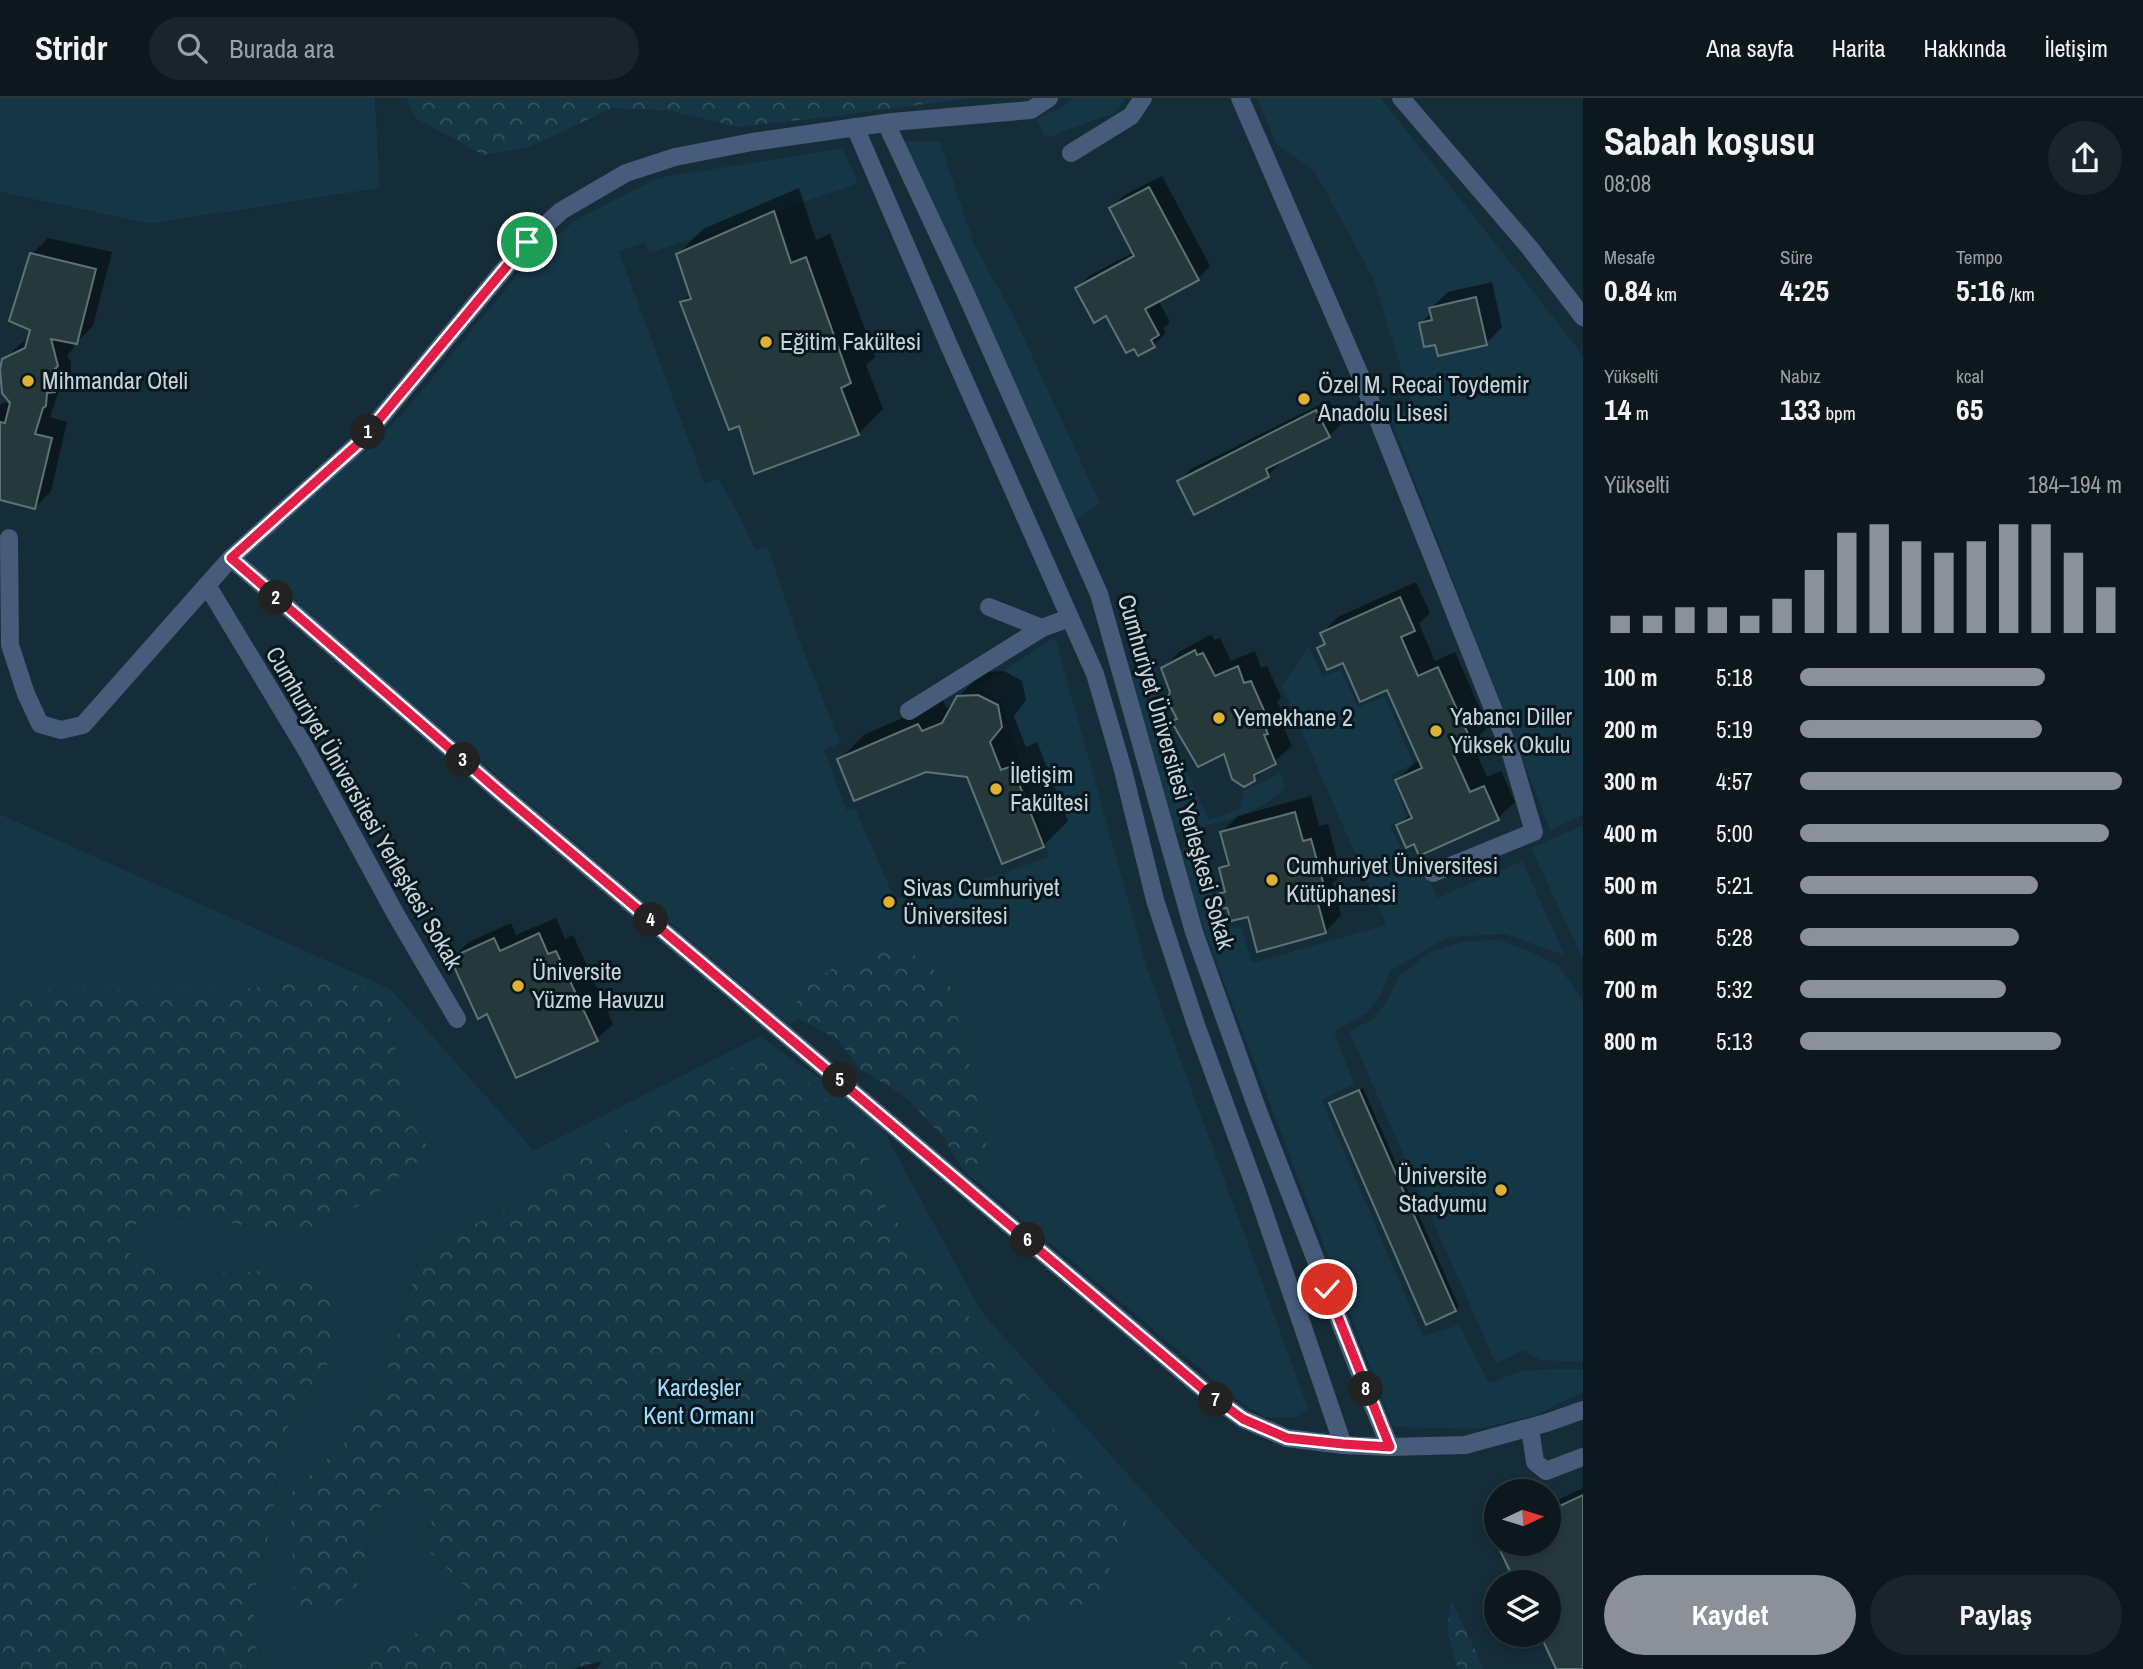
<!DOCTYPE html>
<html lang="tr">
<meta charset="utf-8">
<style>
body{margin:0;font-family:"Archivo Narrow",sans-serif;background:#1a252b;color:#f1f3f6;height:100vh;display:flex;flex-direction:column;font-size:26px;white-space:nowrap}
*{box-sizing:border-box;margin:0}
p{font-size:23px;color:#9aa0a4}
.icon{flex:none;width:38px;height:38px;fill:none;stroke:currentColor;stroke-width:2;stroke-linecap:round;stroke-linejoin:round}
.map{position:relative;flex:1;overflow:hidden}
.drawer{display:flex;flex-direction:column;background:#0c181e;width:560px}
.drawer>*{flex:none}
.needle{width:46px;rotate:86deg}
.buttons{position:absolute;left:1484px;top:1381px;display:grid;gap:14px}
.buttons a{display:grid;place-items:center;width:77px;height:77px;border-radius:50%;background:#0c181e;box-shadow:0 4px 10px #0003,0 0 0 2px #2c373c;font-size:35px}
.pin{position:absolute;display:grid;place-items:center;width:60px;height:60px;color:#fff;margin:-30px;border:4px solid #fff;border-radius:50%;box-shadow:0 2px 7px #0007}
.km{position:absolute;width:35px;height:35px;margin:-18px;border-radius:50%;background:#222;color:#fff;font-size:19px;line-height:35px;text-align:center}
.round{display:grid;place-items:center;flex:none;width:74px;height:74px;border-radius:37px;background:#1a252b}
.summary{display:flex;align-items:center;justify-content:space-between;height:119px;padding:0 21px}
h1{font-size:38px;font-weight:700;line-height:52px}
.metrics{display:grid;grid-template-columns:repeat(3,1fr);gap:10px;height:119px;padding:7px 21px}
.metrics div{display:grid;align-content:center}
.metrics b{font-size:30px;font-weight:700}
.metrics small{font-size:19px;font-weight:400}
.metrics p{font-size:19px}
.chart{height:196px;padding:14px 21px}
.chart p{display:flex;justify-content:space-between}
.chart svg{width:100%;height:126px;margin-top:7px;stroke:#8c9099;stroke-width:6}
.primary-button{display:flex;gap:14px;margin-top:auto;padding:14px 21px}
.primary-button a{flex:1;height:80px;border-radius:42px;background:#8c9099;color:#fff;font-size:28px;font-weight:700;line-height:80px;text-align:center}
.primary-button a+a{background:#1a252b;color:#f1f3f6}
ul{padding:0 21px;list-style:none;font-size:23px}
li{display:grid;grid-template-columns:112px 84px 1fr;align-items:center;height:52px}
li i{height:18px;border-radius:9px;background:#8c9099}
header{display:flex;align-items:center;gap:42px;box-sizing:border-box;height:98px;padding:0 35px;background:#0c181e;border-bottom:2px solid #2c373c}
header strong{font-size:33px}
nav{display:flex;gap:38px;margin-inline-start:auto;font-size:24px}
.search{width:490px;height:63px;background:#1a252b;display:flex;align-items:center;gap:18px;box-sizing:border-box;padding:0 24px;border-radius:38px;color:#9aa0a4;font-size:26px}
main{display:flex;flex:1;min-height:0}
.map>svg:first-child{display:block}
.built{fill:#152d38;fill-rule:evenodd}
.green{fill:#153645}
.forest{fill:url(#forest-crowns)}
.shadow{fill:#0007}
.building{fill:#25393b;stroke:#5d7375;stroke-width:2}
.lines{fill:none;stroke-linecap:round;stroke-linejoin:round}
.minor{stroke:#475b7a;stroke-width:18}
.route-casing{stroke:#fff;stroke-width:14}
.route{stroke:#e11d48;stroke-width:9}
.poi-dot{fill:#dfb033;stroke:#07171e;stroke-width:2.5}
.labels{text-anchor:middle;stroke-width:6;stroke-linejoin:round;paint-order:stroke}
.poi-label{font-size:24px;fill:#c9d3d9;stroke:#07171e;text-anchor:start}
.street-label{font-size:24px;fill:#c9d3d9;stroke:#07171e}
.park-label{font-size:24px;fill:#a0defe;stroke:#07171e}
</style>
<header>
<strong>Stridr</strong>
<div class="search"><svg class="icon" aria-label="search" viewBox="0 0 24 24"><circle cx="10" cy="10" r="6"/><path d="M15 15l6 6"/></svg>Burada ara</div>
<nav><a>Ana sayfa</a><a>Harita</a><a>Hakkında</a><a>İletişim</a></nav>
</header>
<main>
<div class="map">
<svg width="1583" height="1571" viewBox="0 0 1583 1571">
<defs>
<pattern id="forest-crowns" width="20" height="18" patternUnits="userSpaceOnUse" patternTransform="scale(1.75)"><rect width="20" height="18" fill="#153645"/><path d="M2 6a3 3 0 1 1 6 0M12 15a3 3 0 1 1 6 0" fill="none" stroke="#36525f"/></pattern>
</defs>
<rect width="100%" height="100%" fill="#102028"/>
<!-- built -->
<path class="built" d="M375,0H1583V1571H1314L1201,1457L982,1214L877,1020L760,938L534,1052L391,891L0,716V94L150,126L380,90ZM1496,1393H1549V1446H1496ZM1496,1484H1549V1536H1496Z"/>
<!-- green -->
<g class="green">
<polygon points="0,0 375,0 380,90 150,126 0,94"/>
<polygon points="1073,0 1126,0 1114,15 1046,40 1036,21 1064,8"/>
<polygon points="1257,0 1381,0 1572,243 1583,260 1583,717 1550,732 1389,317 1413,309 1373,180 1314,72 1276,46"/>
<polygon points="904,43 940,44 975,148 1014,219 1100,405 1075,423"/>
<polygon points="843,50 858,86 649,155 644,144 619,154 705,386 717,380 733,405 756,452 767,448 803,552 840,645 824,652 847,713 855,710 890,790 897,799 910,802 997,777 1049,759 1002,605 978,589 1055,539 1147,870 1308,1310 1296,1320 1265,1319 1234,1299 964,1073 991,1069 969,964 949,884 899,847 796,894 799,921 790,927 243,461 400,319 539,151 579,120 658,80"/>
<polygon points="1308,549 1323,578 1341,572 1358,609 1385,598 1413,665 1391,678 1407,719 1390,728 1401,750 1427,775 1437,800 1522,763 1565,857 1505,836 1448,839 1390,873 1382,894 1367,915 1334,933 1354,986 1322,1002 1423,1238 1459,1227 1489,1285 1525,1272 1583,1271 1583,1294 1536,1317 1478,1331 1393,1329 1206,837 1179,752 1198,745 1217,815 1223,815 1227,831 1241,829 1252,865 1386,827 1282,588"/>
<polygon points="1156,570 1159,613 1209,722 1241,710 1243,693 1281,675 1285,690 1268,704 1243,718 1176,735 1131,578"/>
<polygon points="0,716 391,891 534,1052 760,938 877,1020 982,1214 1201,1457 1314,1571 1286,1571 1290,1555 1214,1514 1176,1571 899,1571 912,1561 1022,1292 942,1181 887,1111 861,1040 519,1104 421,1153 385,1281 343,1346 290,1396 358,1486 376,1412 419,1387 435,1408 425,1449 479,1503 344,1571 266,1571 254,1544 254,1494 273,1420 279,1342 327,1269 255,1173 167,1179 121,1150 143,1115 206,1121 254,1129 430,1053 405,1018 389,908 341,879 236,892 42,892 0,911"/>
<polygon points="1583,727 1583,861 1531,750"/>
<polygon points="1499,842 1529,853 1558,867 1583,903 1583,1264 1540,1262 1523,1252 1496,1266 1349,933 1372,922 1388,902 1398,879 1430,854 1464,843"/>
</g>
<!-- forest -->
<g class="forest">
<polygon points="406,0 969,0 844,17 738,29 671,13 612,10 530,49 483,57 416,20"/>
<polygon points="900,846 949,884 969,964 991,1069 964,1073 943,1039 905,998 860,971 837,941 799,921 796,895 838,867"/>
<polygon points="342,879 389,907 405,1017 431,1053 367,1103 312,1133 254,1129 206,1121 143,1115 121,1150 167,1179 255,1173 313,1179 333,1211 327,1269 279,1342 273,1420 254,1494 254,1544 266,1571 0,1571 0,911 42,892 236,892"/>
<polygon points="773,960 818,993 861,1040 887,1111 942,1181 1022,1292 1127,1422 1099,1501 912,1561 899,1571 596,1571 602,1563 572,1571 344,1571 479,1503 425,1449 435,1408 419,1387 376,1412 358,1486 329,1515 295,1516 290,1396 343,1346 385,1281 421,1153 519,1104 689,989 736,968"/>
<polygon points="1451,1502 1484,1571 1458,1571 1447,1534"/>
<polygon points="1213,1514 1245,1524 1291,1555 1286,1571 1176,1571"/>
</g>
<!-- shadow -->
<g class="shadow">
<polygon points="1162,78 1210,168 1198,181 1158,202 1170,224 1163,230 1166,235 1154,247 1107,215 1077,190 1089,178 1134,154 1111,111 1123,98"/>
<polygon points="799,90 816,142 830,136 875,259 866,267 883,311 858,336 740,326 682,204 691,195 678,156 703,131"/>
<polygon points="48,140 112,154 93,228 77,244 72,243 74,250 67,257 71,264 71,275 62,284 50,319 67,324 51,393 35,409 0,400 0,307 4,304 13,307 4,294 0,277 4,262 21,245 28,242 32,231 32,156"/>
<polygon points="1492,184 1502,229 1486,246 1436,245 1421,225 1432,214 1431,210 1448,194"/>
<polygon points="1329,302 1341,326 1329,338 1279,363 1280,365 1268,377 1179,383 1191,371"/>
<polygon points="1416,484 1430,515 1419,526 1435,563 1455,554 1488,629 1472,645 1487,679 1501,673 1515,704 1498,720 1420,756 1415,744 1398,728 1412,715 1397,682 1414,666 1420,662 1388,590 1319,550 1326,544 1322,535 1338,519"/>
<polygon points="1212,536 1214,542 1220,540 1231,563 1255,553 1261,570 1267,568 1281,599 1277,604 1284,618 1280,621 1292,648 1254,681 1225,654 1173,623 1178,619 1172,594 1163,571 1179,554"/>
<polygon points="1004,573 1022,583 1026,602 1014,618 1026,649 1037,644 1068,723 1043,748 969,677 839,662 864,637 943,602 946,610 954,606 958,599 983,574"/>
<polygon points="1311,698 1319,728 1328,726 1341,777 1333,785 1341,817 1325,834 1250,817 1229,808 1219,796 1225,790 1221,771 1229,762 1222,734 1238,718"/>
<polygon points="556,820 565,841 573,837 613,926 596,942 488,914 452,860 469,844 511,825 516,837"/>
<polygon points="1363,990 1459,1209 1455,1212 1331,1006"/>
<polygon points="1583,1390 1583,1571 1558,1571 1549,1536 1549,1484 1517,1484 1499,1446 1549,1446 1549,1406"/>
</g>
<!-- building -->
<g class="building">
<polygon points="1149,89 1199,182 1145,211 1159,237 1151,242 1155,249 1138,258 1134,251 1126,255 1106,218 1094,225 1075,190 1134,158 1109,110"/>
<polygon points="774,113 791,165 806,159 851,285 841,290 859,337 754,376 739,328 729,332 680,204 691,201 676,156"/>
<polygon points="30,155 96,171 77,246 51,241 58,268 52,274 56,281 55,294 47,295 46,308 43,310 35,336 52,340 35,411 0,402 0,324 5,325 10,305 2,295 0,271 2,261 25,250 30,232 9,223"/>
<polygon points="1476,199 1487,247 1438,258 1435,247 1424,249 1419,225 1432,222 1429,210"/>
<polygon points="1316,312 1330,339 1266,371 1269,379 1194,417 1177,383"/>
<polygon points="1400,499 1415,533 1401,539 1418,578 1438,569 1473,647 1453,656 1470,694 1484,688 1499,722 1419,758 1414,746 1406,750 1396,727 1412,720 1395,682 1422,670 1387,592 1360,604 1343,565 1327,572 1317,550 1325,546 1320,535"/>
<polygon points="1195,552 1197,557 1203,555 1215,578 1238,568 1244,585 1251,583 1266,617 1261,619 1268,636 1264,637 1276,666 1254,677 1255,683 1244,689 1232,681 1224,656 1198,669 1171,623 1177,621 1167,602 1170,594 1161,570"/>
<polygon points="978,597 998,607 1002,629 990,644 1001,672 1012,668 1044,749 1002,766 967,679 926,674 854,703 837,661 918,626 922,633 942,625 957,598"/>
<polygon points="1295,714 1303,743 1311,741 1326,795 1316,798 1326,835 1257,854 1248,819 1231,823 1227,810 1221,811 1217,796 1225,794 1219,770 1229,767 1220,734"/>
<polygon points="539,835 548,856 556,853 598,943 516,980 487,916 478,921 450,860 494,840 500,853"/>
<polygon points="1359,992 1456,1213 1426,1227 1329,1005"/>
<polygon points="1583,1397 1583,1571 1556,1571 1540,1536 1549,1536 1549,1484 1515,1484 1497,1446 1549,1446 1549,1413"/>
</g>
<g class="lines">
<!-- minor -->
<g class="minor">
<polyline points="1240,0 1363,284 1511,656 1534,734 1433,775"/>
<polyline points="1401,0 1529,149 1583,219"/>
<polyline points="886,25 966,196 1099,496 1194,834 1258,1013 1362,1281 1390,1349"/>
<polyline points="855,29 951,252 1095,576 1123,672 1155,802 1196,927 1258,1097 1343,1347"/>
<polyline points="1071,55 1131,18 1143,0"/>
<polyline points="9,440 10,547 26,596 40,626 61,632 83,627 231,460 361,343 527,144 561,113 626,75 675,59 752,44 892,24 1031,12 1049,0"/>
<polyline points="231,460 502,696 1205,1293 1243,1321 1287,1340 1343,1347 1390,1349 1465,1347 1546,1325 1583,1312"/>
<polyline points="207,487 307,653 395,815 457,921"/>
<polyline points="989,509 1042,530 1069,520"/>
<polyline points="909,613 1042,530"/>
<polyline points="1530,1330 1535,1364 1546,1373 1583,1359"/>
</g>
</g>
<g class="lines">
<defs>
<polyline id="route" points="527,144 361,343 231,460 502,696 1205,1293 1243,1321 1287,1340 1343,1346 1390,1349 1327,1191"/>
</defs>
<!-- route casing -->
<use href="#route" class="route-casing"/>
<!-- route -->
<use href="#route" class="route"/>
</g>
<!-- markers -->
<g class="poi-dot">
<circle cx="766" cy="244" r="7"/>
<circle cx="28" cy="283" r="7"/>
<circle cx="1304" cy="301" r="7"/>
<circle cx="1219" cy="620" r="7"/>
<circle cx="1436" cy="633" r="7"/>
<circle cx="996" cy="691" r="7"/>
<circle cx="1272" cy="782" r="7"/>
<circle cx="889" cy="804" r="7"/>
<circle cx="518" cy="888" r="7"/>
<circle cx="1501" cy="1092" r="7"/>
</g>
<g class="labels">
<!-- poi labels -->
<g class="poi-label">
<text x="780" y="252">Eğitim Fakültesi</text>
<text x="42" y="291">Mihmandar Oteli</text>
<text x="1318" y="295">Özel M. Recai Toydemir<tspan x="1318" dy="28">Anadolu Lisesi</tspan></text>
<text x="1450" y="627">Yabancı Diller<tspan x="1450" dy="28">Yüksek Okulu</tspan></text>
<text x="1233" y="628">Yemekhane 2</text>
<text x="1010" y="685">İletişim<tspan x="1010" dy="28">Fakültesi</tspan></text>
<text x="1286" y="776">Cumhuriyet Üniversitesi<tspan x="1286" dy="28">Kütüphanesi</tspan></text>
<text x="903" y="798">Sivas Cumhuriyet<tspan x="903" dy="28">Üniversitesi</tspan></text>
<text x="532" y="882">Üniversite<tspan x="532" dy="28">Yüzme Havuzu</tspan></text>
<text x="1487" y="1086" text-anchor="end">Üniversite<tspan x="1487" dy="28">Stadyumu</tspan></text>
</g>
<!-- street labels -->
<g class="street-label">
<text transform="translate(1176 674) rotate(74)" y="8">Cumhuriyet Üniversitesi Yerleşkesi Sokak</text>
<text transform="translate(364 710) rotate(60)" y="8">Cumhuriyet Üniversitesi Yerleşkesi Sokak</text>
</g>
<!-- park labels -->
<g class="park-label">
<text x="699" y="1298">Kardeşler<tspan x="699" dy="28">Kent Ormanı</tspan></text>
</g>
</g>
</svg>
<div class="buttons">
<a><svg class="needle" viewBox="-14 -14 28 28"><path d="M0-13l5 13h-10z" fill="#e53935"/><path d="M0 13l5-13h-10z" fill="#9aa0a4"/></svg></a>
<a><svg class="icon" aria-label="layers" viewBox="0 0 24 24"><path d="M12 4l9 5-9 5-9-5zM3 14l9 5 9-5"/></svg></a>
</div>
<div class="pin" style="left:527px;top:144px;background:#1e9e55"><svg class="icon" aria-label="arrive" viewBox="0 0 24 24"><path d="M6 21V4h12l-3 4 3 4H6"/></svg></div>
<div class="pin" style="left:1327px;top:1191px;background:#d93025"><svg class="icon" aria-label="check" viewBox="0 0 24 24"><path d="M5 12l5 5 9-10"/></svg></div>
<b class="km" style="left:368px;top:334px">1</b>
<b class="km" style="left:276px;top:500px">2</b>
<b class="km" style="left:463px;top:662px">3</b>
<b class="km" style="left:651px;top:822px">4</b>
<b class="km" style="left:840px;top:982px">5</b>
<b class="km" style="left:1028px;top:1142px">6</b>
<b class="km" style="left:1216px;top:1302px">7</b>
<b class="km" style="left:1366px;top:1291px">8</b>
</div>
<section class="drawer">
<div class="summary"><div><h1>Sabah koşusu</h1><p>08:08</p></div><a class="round"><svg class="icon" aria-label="share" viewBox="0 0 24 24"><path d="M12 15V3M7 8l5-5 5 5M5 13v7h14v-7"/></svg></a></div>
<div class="metrics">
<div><p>Mesafe</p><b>0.84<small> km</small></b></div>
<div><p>Süre</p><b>4:25</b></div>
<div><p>Tempo</p><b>5:16<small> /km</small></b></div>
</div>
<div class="metrics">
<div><p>Yükselti</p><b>14<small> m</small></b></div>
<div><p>Nabız</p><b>133<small> bpm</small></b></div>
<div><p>kcal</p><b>65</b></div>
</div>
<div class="chart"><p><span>Yükselti</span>184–194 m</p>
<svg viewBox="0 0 160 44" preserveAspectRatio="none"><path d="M5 44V38M15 44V38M25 44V35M35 44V35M45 44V38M55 44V32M65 44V22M75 44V9M85 44V6M95 44V12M105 44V16M115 44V12M125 44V6M135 44V6M145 44V16M155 44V28"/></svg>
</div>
<ul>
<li><b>100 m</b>5:18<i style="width:76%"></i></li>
<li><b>200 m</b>5:19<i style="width:75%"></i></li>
<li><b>300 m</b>4:57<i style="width:100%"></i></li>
<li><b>400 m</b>5:00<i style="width:96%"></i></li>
<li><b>500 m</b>5:21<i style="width:74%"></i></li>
<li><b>600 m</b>5:28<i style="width:68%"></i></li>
<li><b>700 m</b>5:32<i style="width:64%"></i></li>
<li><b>800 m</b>5:13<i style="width:81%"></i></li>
</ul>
<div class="primary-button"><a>Kaydet</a><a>Paylaş</a></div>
</section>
</main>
